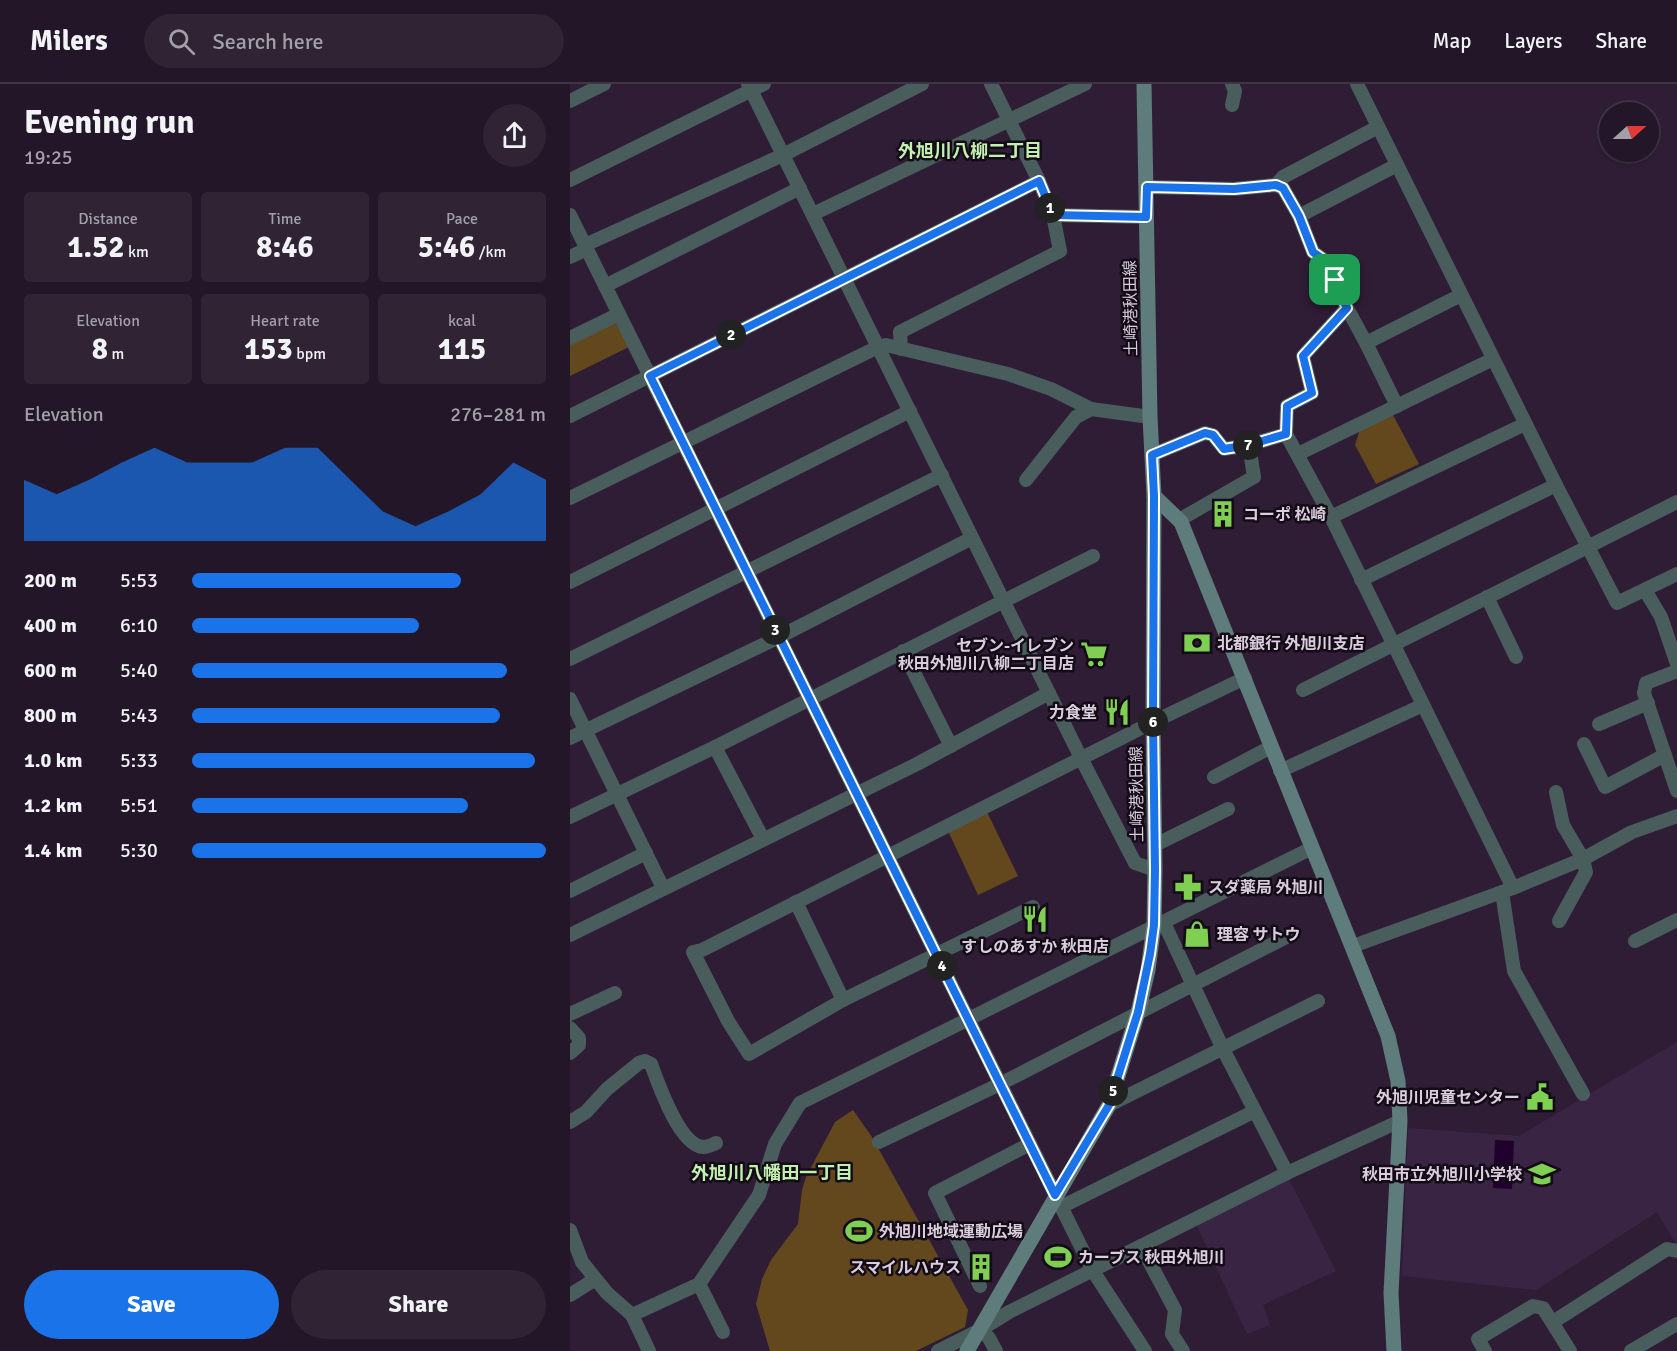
<!DOCTYPE html>
<meta charset="utf-8">
<style>
body{margin:0;font-family:Signika,"Noto Sans JP",sans-serif;background:#2f2334;color:#f1f3f6;height:100vh;display:flex;flex-direction:column;font-size:22px;white-space:nowrap}
*{box-sizing:border-box;margin:0}
p{font-size:20px;color:#a39fa8}
.icon{flex:none;width:33px;height:33px;fill:none;stroke:currentColor;stroke-width:2;stroke-linecap:round;stroke-linejoin:round}
.map{position:relative;flex:1;overflow:hidden}
.panel{display:flex;flex-direction:column;background:#231628;width:570px}
.panel>*{flex:none}
.needle{width:39px;rotate:69deg}
.tools{position:absolute;left:1029px;top:18px;display:grid;gap:12px}
.tools a{display:grid;place-items:center;width:60px;height:60px;border-radius:50%;background:#231628;box-shadow:0 2px 4px #0004,0 0 0 2px #403545;font-size:30px}
.pin{position:absolute;display:grid;place-items:center;width:51px;height:51px;color:#fff;margin:-26px;border-radius:12px;box-shadow:0 3px 9px #0006}
.km{position:absolute;width:30px;height:30px;margin:-15px;border-radius:50%;background:#222;color:#fff;font-size:16px;line-height:30px;text-align:center}
.round{display:grid;place-items:center;flex:none;width:63px;height:63px;border-radius:32px;background:#2f2334}
.headline{display:flex;align-items:center;justify-content:space-between;height:102px;padding:0 24px}
h1{font-size:33px;font-weight:700;line-height:45px}
.metrics{display:grid;grid-template-columns:repeat(3,1fr);gap:9px;height:102px;padding:6px 24px}
.metrics div{display:grid;align-content:center;border-radius:6px;background:#2f2334;text-align:center}
.metrics b{font-size:30px;font-weight:700}
.metrics small{font-size:16px;font-weight:400}
.metrics p{font-size:16px}
.chart{height:168px;padding:12px 24px}
.chart p{display:flex;justify-content:space-between}
.chart svg{width:100%;height:108px;margin-top:6px;fill:#1a73e8;opacity:.7}
.button{display:flex;gap:12px;margin-top:auto;padding:12px 24px}
.button a{flex:1;height:69px;border-radius:36px;background:#1a73e8;color:#fff;font-size:24px;font-weight:700;line-height:69px;text-align:center}
.button a+a{background:#2f2334;color:#f1f3f6}
ul{padding:0 24px;list-style:none;font-size:20px}
li{display:grid;grid-template-columns:96px 72px 1fr;align-items:center;height:45px}
li i{height:15px;border-radius:8px;background:#1a73e8}
header{display:flex;align-items:center;gap:36px;box-sizing:border-box;height:84px;padding:0 30px;background:#231628;border-bottom:2px solid #403545}
header strong{font-size:28px}
nav{display:flex;gap:33px;margin-inline-start:auto;font-size:21px}
.search{width:420px;height:54px;background:#2f2334;display:flex;align-items:center;gap:15px;box-sizing:border-box;padding:0 21px;border-radius:33px;color:#a39fa8;font-size:22px}
main{display:flex;flex:1;min-height:0}
.map>svg:first-child{display:block}
.built{fill:#3a2443}
.green{fill:#63481e}
.water{fill:#22002d}
.lines{fill:none;stroke-linecap:round;stroke-linejoin:round}
.street{stroke:#4a5d5d;stroke-width:14}
.secondary{stroke:#5e7c7c;stroke-width:15}
.route-casing{stroke:#fff;stroke-width:12}
.route{stroke:#1a73e8;stroke-width:8}
.labels{text-anchor:middle;stroke-width:5;stroke-linejoin:round;paint-order:stroke}
.street-label{font-size:16px;fill:#dacede;stroke:#130b16}
.poi-label{font-size:16px;font-weight:bold;fill:#dacede;stroke:#130b16;text-anchor:start}
.neighbourhood-label{font-size:18px;font-weight:bold;fill:#c2f0ae;stroke:#130b16}
</style>
<header>
<strong>Milers</strong>
<div class="search"><svg class="icon" aria-label="search" viewBox="0 0 24 24"><circle cx="10" cy="10" r="6"/><path d="M15 15l6 6"/></svg>Search here</div>
<nav><a>Map</a><a>Layers</a><a>Share</a></nav>
</header>
<main>
<section class="panel">
<div class="headline"><div><h1>Evening run</h1><p>19:25</p></div><a class="round"><svg class="icon" aria-label="share" viewBox="0 0 24 24"><path d="M12 15V3M7 8l5-5 5 5M5 13v7h14v-7"/></svg></a></div>
<div class="metrics">
<div><p>Distance</p><b>1.52<small> km</small></b></div>
<div><p>Time</p><b>8:46</b></div>
<div><p>Pace</p><b>5:46<small> /km</small></b></div>
</div>
<div class="metrics">
<div><p>Elevation</p><b>8<small> m</small></b></div>
<div><p>Heart rate</p><b>153<small> bpm</small></b></div>
<div><p>kcal</p><b>115</b></div>
</div>
<div class="chart"><p><span>Elevation</span>276–281 m</p>
<svg viewBox="0 0 160 44" preserveAspectRatio="none"><path d="M0 44V19L10 25L20 19L30 12L40 6L50 12L60 12L70 12L80 6L90 6L100 19L110 32L120 38L130 32L140 25L150 12L160 19V44z"/></svg>
</div>
<ul>
<li><b>200 m</b>5:53<i style="width:76%"></i></li>
<li><b>400 m</b>6:10<i style="width:64%"></i></li>
<li><b>600 m</b>5:40<i style="width:89%"></i></li>
<li><b>800 m</b>5:43<i style="width:87%"></i></li>
<li><b>1.0 km</b>5:33<i style="width:97%"></i></li>
<li><b>1.2 km</b>5:51<i style="width:78%"></i></li>
<li><b>1.4 km</b>5:30<i style="width:100%"></i></li>
</ul>
<div class="button"><a>Save</a><a>Share</a></div>
</section>
<div class="map">
<svg width="1107" height="1267" viewBox="0 0 1107 1267">
<rect width="100%" height="100%" fill="#2f1d36"/>
<!-- built -->
<g class="built">
<polygon points="1107,958 1107,1162 1087,1128 966,1206 832,1192 838,1044 949,1052"/>
<polygon points="719,1095 766,1187 693,1221 700,1241 677,1250 627,1142"/>
</g>
<!-- green -->
<g class="green">
<polygon points="45,238 59,263 0,292 0,260"/>
<polygon points="823,331 849,380 806,400 785,361 790,345"/>
<polygon points="417,728 448,792 408,811 378,747"/>
<polygon points="283,1026 302,1053 398,1226 395,1243 346,1267 200,1267 186,1220 192,1195 201,1176 228,1140 232,1106 236,1093 265,1038"/>
</g>
<!-- water -->
<polygon class="water" points="925,1056 944,1057 942,1105 923,1104"/>
<g class="lines">
<!-- street -->
<g class="street">
<polyline points="178,0 511,674 565,779 585,786"/>
<polyline points="787,0 986,401 1047,519 1107,490"/>
<polyline points="0,17 34,0"/>
<polyline points="662,21 665,7 662,0"/>
<polyline points="0,96 194,0"/>
<polyline points="706,101 713,93 808,43"/>
<polyline points="577,103 664,105 706,101 713,104 729,132 743,168 754,176 777,224 733,272 742,309 717,322 716,350 761,433 943,804"/>
<polyline points="243,130 515,0"/>
<polyline points="0,131 523,1187 575,1267"/>
<polyline points="483,131 576,133"/>
<polyline points="729,132 827,81"/>
<polyline points="15,161 213,71 352,0"/>
<polyline points="0,173 17,165"/>
<polyline points="35,202 230,104"/>
<polyline points="777,224 796,259 891,211"/>
<polyline points="0,254 49,230"/>
<polyline points="796,259 827,322"/>
<polyline points="331,265 330,248 490,167 483,131 469,97"/>
<polyline points="0,332 469,97 421,0"/>
<polyline points="728,370 923,275"/>
<polyline points="582,371 635,349 643,351 654,365 679,361 716,350"/>
<polyline points="456,396 506,333 521,325"/>
<polyline points="0,414 308,263 316,261 438,290 481,305 521,325 580,333"/>
<polyline points="761,433 955,340"/>
<polyline points="609,436 684,393 679,361"/>
<polyline points="791,496 986,401"/>
<polyline points="0,498 340,327"/>
<polyline points="1075,506 1091,533 1107,580"/>
<polyline points="917,513 946,573"/>
<polyline points="333,567 381,662"/>
<polyline points="0,575 372,391"/>
<polyline points="1107,587 1076,599 1074,609 1107,707"/>
<polyline points="733,606 1107,418"/>
<polyline points="0,615 93,804"/>
<polyline points="1029,640 1078,619"/>
<polyline points="0,654 209,553 402,454"/>
<polyline points="1014,660 1035,703 1095,671"/>
<polyline points="145,663 193,755"/>
<polyline points="710,687 853,621"/>
<polyline points="644,693 701,663"/>
<polyline points="986,708 993,741 1013,775 1016,788 989,837"/>
<polyline points="0,733 145,663 523,472"/>
<polyline points="585,761 658,725"/>
<polyline points="0,807 76,769"/>
<polyline points="932,808 944,887 1013,1010"/>
<polyline points="226,818 273,916"/>
<polyline points="463,823 273,916 179,970 158,937 123,868 132,866 583,638 675,594"/>
<polyline points="594,839 653,965 717,1089"/>
<polyline points="0,851 347,680 479,609"/>
<polyline points="1065,857 1107,836"/>
<polyline points="783,862 943,804 1013,775 1062,748 1107,732"/>
<polyline points="0,930 45,909"/>
<polyline points="0,944 9,954 9,961 0,969"/>
<polyline points="539,1021 748,917"/>
<path d="M0,1038L16,1028L37,1005L69,979L75,977L81,980C88,999 109,1061 133,1063C137,1063 142,1061 146,1059"/>
<polyline points="309,1058 430,1000 720,851"/>
<polyline points="491,1123 685,1027"/>
<polyline points="0,1146 12,1178 37,1209 62,1231 79,1267"/>
<polyline points="571,1162 605,1226 602,1250 613,1267"/>
<polyline points="129,1200 153,1248"/>
<polyline points="410,1202 365,1109 460,1060"/>
<polyline points="0,1211 24,1196"/>
<polyline points="62,1231 129,1200 189,1111 205,1060 230,1019 742,764"/>
<polyline points="983,1238 1097,1165 1107,1167"/>
<polyline points="410,1246 419,1254 426,1267"/>
<polyline points="368,1267 410,1246 439,1228 717,1089 830,1037"/>
<polyline points="915,1267 908,1255 963,1222 973,1224 1000,1267"/>
<polyline points="1061,1267 1107,1240"/>
</g>
<!-- secondary -->
<g class="secondary">
<polyline points="584,412 611,438 818,952 828,997 830,1037 821,1209 824,1267"/>
<polyline points="397,1267 539,1021 568,928 578,886 584,841 585,786 583,638 584,412 580,333 574,0"/>
</g>
</g>
<g class="lines">
<defs>
<polygon id="route" points="469,97 483,131 576,133 577,103 664,105 706,101 713,104 729,132 743,168 754,176 777,224 733,272 742,309 717,322 716,350 679,361 654,365 643,351 635,349 582,371 584,412 583,638 585,786 584,841 580,870 568,928 539,1021 485,1111 80,292"/>
</defs>
<!-- route casing -->
<use href="#route" class="route-casing"/>
<!-- route -->
<use href="#route" class="route"/>
</g>
<!-- icons -->
<defs>
<symbol id="building-bare" viewBox="-9 -9 18 18"><path d="M-4-6H4V6H1V3H-1V6H-4ZM-2.5-4.3h1.7v1.8h-1.7ZM.8-4.3h1.7v1.8H.8ZM-2.5-1h1.7V.8h-1.7ZM.8-1h1.7V.8H.8Z" fill="#7fd052" stroke="#130b16" stroke-width="2.5" paint-order="stroke"/></symbol>
<symbol id="bank-bare" viewBox="-9 -9 18 18"><path d="M-6-4H6V4H-6ZM0-2.3a2.3 2.3 0 1 0 0 4.6a2.3 2.3 0 1 0 0-4.6Z" fill="#7fd052" stroke="#130b16" stroke-width="2.5" paint-order="stroke"/></symbol>
<symbol id="supermarket-bare" viewBox="-9 -9 18 18"><path d="M-6-5.5h2.5l.6 2H6L4.5 2H-2.5L-4.4-4H-6ZM-1.5 3.2a1.3 1.3 0 1 0 .1 0ZM3 3.2a1.3 1.3 0 1 0 .1 0Z" fill="#7fd052" stroke="#130b16" stroke-width="2.5" paint-order="stroke"/></symbol>
<symbol id="restaurant-bare" viewBox="-9 -9 18 18"><path d="M-5-6h1v4h1v-4h1v4h1v-4h1v5L-1.5 .5V6h-2V.5L-5-1ZM5-6V6H3V1.5H1.5Q1.5-4 5-6Z" fill="#7fd052" stroke="#130b16" stroke-width="2.5" paint-order="stroke"/></symbol>
<symbol id="pharmacy-bare" viewBox="-9 -9 18 18"><path d="M-2-6h4v4h4v4h-4v4h-4v-4h-4v-4h4Z" fill="#7fd052" stroke="#130b16" stroke-width="2.5" paint-order="stroke"/></symbol>
<symbol id="shop-bare" viewBox="-9 -9 18 18"><path d="M-5-2.5h2.3a2.7 3.5 0 0 1 5.4 0H5L5.5 6h-11ZM-1.5-2.5h3a1.5 2.3 0 0 0-3 0Z" fill="#7fd052" stroke="#130b16" stroke-width="2.5" paint-order="stroke"/></symbol>
<symbol id="civic-bare" viewBox="-9 -9 18 18"><path d="M-.6-6.5H3V-4.5H.6V-3L4-1V1h2V6H-6V1h2V-1L-.6-3ZM-1.2 2.5V6h2.4V2.5Z" fill="#7fd052" stroke="#130b16" stroke-width="2.5" paint-order="stroke"/></symbol>
<symbol id="school-bare" viewBox="-9 -9 18 18"><path d="M0-5L7-2L0 1L-7-2ZM-4 1L0 2.5L4 1V4Q0 6-4 4Z" fill="#7fd052" stroke="#130b16" stroke-width="2.5" paint-order="stroke"/></symbol>
<symbol id="stadium-bare" viewBox="-9 -9 18 18"><path d="M0-5a6.5 5 0 1 0 0 10a6.5 5 0 1 0 0-10ZM-3.5-1.8h7v3.6h-7Z" fill="#7fd052" stroke="#130b16" stroke-width="2.5" paint-order="stroke"/></symbol>
</defs>
<g fill-rule="evenodd">
<use href="#building-bare" x="634" y="411" width="38" height="38"/>
<use href="#bank-bare" x="608" y="540" width="38" height="38"/>
<use href="#supermarket-bare" x="505" y="551" width="38" height="38"/>
<use href="#restaurant-bare" x="528" y="609" width="38" height="38"/>
<use href="#pharmacy-bare" x="599" y="784" width="38" height="38"/>
<use href="#restaurant-bare" x="446" y="816" width="38" height="38"/>
<use href="#shop-bare" x="608" y="831" width="38" height="38"/>
<use href="#civic-bare" x="951" y="994" width="38" height="38"/>
<use href="#school-bare" x="953" y="1071" width="38" height="38"/>
<use href="#stadium-bare" x="270" y="1128" width="38" height="38"/>
<use href="#stadium-bare" x="469" y="1154" width="38" height="38"/>
<use href="#building-bare" x="392" y="1164" width="38" height="38"/>
</g>
<g class="labels">
<!-- street labels -->
<g class="street-label">
<text transform="translate(560 224) rotate(-91)" y="6">土崎港秋田線</text>
<text transform="translate(566 710) rotate(-91)" y="6">土崎港秋田線</text>
</g>
<!-- poi labels -->
<g class="poi-label">
<text x="673" y="436">コーポ 松崎</text>
<text x="647" y="565">北都銀行 外旭川支店</text>
<text x="504" y="567" text-anchor="end">セブン-イレブン<tspan x="504" dy="18">秋田外旭川八柳二丁目店</tspan></text>
<text x="527" y="634" text-anchor="end">力食堂</text>
<text x="638" y="809">スダ薬局 外旭川</text>
<text x="647" y="856">理容 サトウ</text>
<text x="465" y="868" text-anchor="middle">すしのあすか 秋田店</text>
<text x="950" y="1019" text-anchor="end">外旭川児童センター</text>
<text x="952" y="1096" text-anchor="end">秋田市立外旭川小学校</text>
<text x="309" y="1153">外旭川地域運動広場</text>
<text x="508" y="1179">カーブス 秋田外旭川</text>
<text x="391" y="1189" text-anchor="end">スマイルハウス</text>
</g>
<!-- neighbourhood labels -->
<g class="neighbourhood-label">
<text x="400" y="73">外旭川八柳二丁目</text>
<text x="202" y="1095">外旭川八幡田一丁目</text>
</g>
</g>
</svg>
<div class="tools">
<a><svg class="needle" viewBox="-14 -14 28 28"><path d="M0-13l5 13h-10z" fill="#e53935"/><path d="M0 13l5-13h-10z" fill="#a39fa8"/></svg></a>
</div>
<div class="pin" style="left:765px;top:196px;background:#1e9e55"><svg class="icon" aria-label="arrive" viewBox="0 0 24 24"><path d="M6 21V4h12l-3 4 3 4H6"/></svg></div>
<b class="km" style="left:480px;top:124px">1</b>
<b class="km" style="left:161px;top:251px">2</b>
<b class="km" style="left:205px;top:546px">3</b>
<b class="km" style="left:372px;top:882px">4</b>
<b class="km" style="left:543px;top:1007px">5</b>
<b class="km" style="left:583px;top:638px">6</b>
<b class="km" style="left:678px;top:361px">7</b>
</div>
</main>
